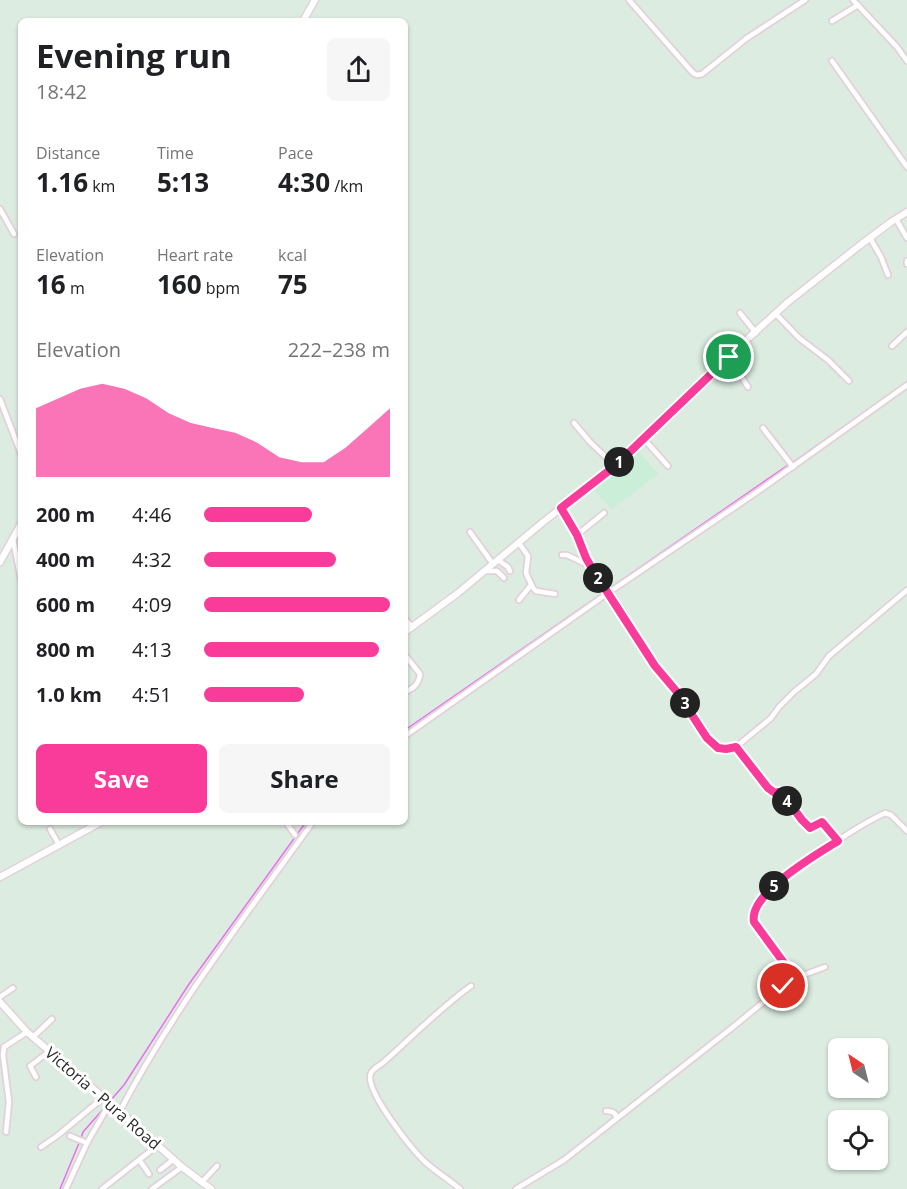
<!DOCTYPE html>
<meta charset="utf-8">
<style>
body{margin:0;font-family:"Open Sans",sans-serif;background:#f6f6f6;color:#202124;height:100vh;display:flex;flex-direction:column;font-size:22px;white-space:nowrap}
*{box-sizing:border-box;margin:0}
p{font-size:20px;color:#757577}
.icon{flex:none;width:33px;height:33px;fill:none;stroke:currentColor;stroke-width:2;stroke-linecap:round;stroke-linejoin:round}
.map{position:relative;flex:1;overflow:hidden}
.details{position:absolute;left:18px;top:18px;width:390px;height:807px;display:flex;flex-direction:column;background:#fff;border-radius:9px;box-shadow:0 2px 4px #0004}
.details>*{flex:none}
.needle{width:39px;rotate:325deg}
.fabs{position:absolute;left:828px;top:1038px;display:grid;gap:12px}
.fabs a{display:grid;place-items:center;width:60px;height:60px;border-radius:9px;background:#fff;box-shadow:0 2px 4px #0004;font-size:30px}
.pin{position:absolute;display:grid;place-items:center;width:51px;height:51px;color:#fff;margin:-26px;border:3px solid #fff;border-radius:50%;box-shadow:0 2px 6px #0007}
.km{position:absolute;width:30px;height:30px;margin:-15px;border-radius:50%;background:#222;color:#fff;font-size:16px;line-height:30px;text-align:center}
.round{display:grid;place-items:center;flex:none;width:63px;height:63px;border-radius:9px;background:#f6f6f6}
.summary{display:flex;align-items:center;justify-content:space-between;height:102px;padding:0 18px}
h1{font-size:33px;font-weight:700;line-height:45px}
.figures{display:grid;grid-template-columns:repeat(3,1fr);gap:9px;height:102px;padding:6px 18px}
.figures div{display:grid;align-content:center}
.figures b{font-size:26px;font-weight:700}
.figures small{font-size:16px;font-weight:400}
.figures p{font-size:16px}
.chart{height:168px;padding:12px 18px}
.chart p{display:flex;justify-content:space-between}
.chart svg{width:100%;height:108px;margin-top:6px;fill:#f93c99;opacity:.7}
.primary-button{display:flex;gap:12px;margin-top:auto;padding:12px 18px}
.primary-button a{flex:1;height:69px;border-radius:9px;background:#f93c99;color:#fff;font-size:24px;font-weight:700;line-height:69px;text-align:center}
.primary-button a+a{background:#f6f6f6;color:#202124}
ul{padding:0 18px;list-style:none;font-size:20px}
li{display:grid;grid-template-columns:96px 72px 1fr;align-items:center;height:45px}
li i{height:15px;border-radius:8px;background:#f93c99}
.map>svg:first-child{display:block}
.education{fill:#cbeed8}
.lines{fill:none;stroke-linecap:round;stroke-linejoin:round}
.stream{stroke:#e96fee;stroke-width:1.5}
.street-casing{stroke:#e3d1da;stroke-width:8}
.secondary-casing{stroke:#e3d1da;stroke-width:9}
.street{stroke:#fff;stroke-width:4.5}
.secondary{stroke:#fff;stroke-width:6}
.route-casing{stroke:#fff;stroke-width:12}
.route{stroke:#f93c99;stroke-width:8}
.labels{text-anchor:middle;stroke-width:6;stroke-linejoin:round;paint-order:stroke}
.street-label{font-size:16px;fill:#2a2a2a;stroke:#fff}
</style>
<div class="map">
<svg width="907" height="1189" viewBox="0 0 907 1189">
<rect width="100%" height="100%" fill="#dcece0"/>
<!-- education -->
<polygon class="education" points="636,449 658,474 612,509 591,487"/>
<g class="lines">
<!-- stream -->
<g class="stream">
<polyline points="792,463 901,386"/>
<polyline points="405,730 788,465"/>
<polyline points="110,1101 124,1085 189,984 306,822"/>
<polyline points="81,1138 83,1132 105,1107"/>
<polyline points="60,1189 79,1143"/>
</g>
<defs>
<g id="street">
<polyline points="629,0 693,73 697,75 702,74 747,38 805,0"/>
<polyline points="853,0 897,47 907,61"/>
<polyline points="832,21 858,5"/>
<polyline points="832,61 907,167"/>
<polyline points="0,209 14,234"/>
<polyline points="896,219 907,238"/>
<polyline points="870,238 881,257 888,275"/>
<polyline points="907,261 907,264"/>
<polyline points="740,313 756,333"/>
<polyline points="776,314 799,338 828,360 849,381"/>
<polyline points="892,346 907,332"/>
<polyline points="729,357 748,387"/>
<polyline points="0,399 21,454"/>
<polyline points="574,423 590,442 615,466"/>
<polyline points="763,428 793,467"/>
<polyline points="644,439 668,466"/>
<path d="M561,508L577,535L588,563L655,666L677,691L707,737C716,747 723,752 736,747L771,718L779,707L794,692L816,674L829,656L907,590"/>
<polyline points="470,532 493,564"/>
<polyline points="577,535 604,513"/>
<polyline points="13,539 21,580"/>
<polyline points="519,543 528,556 526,573 533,588 536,591 555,594"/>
<polyline points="562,555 567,555 586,564 588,563"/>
<polyline points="498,560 508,567 510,571"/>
<polyline points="485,571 497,571 504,578"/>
<polyline points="519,600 531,585"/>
<polyline points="405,619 412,627"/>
<path d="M405,655L420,674C419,684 414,688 405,692"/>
<polyline points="405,736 608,593 760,490 907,385"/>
<polyline points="736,747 768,788 775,793 778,792 782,793 810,828 822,821 838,841"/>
<polyline points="286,822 295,835"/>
<polyline points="50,829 59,845"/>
<polyline points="792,975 806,974 825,967"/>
<polyline points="0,997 13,988"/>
<polyline points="33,1037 52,1019"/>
<polyline points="36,1077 30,1066 50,1051"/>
<path d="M120,1111C174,1008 245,916 313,822"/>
<path d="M606,1111C612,1111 615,1112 617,1118"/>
<polyline points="6,1132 9,1102 3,1055 4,1047 27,1032"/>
<polyline points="70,1136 87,1143"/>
<polyline points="41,1147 57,1136 104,1097"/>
<polyline points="140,1161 149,1174"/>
<polyline points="160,1170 174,1159"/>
<polyline points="202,1182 217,1166"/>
<polyline points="66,1189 87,1143 110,1103"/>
<polyline points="102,1189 158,1145"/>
<polyline points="152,1189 182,1167"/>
<path d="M460,1189C448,1179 435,1171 424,1161C412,1149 363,1089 371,1073C373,1068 381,1065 385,1061C413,1036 440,1008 471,986"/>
<path d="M516,1189L564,1160L733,1027L783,986L791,977L792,975L790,971L754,922C751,910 761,898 769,890C782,876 799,867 814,857C836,841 860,825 885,813L891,815L907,831"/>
</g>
<g id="secondary">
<polyline points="303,21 315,0"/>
<polyline points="0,562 21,524"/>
<polyline points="405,632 458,593 542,523 615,466 730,355 788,302 859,246 891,222 907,212"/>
<polyline points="0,877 101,822"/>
<polyline points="0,1002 27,1032 110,1103 182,1167 211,1189"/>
</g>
</defs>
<!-- street casing -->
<use href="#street" class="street-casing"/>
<!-- secondary casing -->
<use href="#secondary" class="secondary-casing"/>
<!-- street -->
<use href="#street" class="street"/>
<!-- secondary -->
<use href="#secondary" class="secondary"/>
</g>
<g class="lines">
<defs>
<path id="route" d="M729,357L615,466L561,508L577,535L586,558L593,570L655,666L677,692L707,738L718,748L726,749L736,747L768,788L775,793L778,792L782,793L802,820L810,828L822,822L838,841C817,854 748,894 754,922L790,971L791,977L783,986"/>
</defs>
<!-- route casing -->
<use href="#route" class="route-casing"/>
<!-- route -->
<use href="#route" class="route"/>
</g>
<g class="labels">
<!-- street labels -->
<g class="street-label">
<text transform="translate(103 1098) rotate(41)" y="6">Victoria - Pura Road</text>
</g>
</g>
</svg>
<div class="fabs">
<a><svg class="needle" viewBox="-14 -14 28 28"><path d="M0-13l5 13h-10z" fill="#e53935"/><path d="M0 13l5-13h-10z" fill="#757577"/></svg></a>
<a><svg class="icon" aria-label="locate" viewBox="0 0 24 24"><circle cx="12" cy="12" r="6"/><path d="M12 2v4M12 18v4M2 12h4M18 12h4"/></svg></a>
</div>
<div class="pin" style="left:729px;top:357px;background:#1e9e55"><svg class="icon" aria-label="arrive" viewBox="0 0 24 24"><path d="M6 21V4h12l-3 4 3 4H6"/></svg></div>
<div class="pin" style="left:783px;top:986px;background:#d93025"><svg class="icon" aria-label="check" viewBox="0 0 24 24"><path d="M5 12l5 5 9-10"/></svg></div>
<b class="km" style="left:619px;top:462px">1</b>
<b class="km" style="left:598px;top:578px">2</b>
<b class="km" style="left:685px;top:703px">3</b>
<b class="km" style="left:787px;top:801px">4</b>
<b class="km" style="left:774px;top:886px">5</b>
<section class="details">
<div class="summary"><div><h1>Evening run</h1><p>18:42</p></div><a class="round"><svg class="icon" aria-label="share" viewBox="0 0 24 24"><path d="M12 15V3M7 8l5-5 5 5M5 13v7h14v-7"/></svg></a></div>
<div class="figures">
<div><p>Distance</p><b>1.16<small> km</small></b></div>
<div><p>Time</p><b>5:13</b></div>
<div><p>Pace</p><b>4:30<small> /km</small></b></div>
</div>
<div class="figures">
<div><p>Elevation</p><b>16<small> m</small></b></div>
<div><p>Heart rate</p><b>160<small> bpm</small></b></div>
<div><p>kcal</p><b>75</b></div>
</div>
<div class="chart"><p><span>Elevation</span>222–238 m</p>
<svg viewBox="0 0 160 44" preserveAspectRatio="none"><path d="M0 44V16L10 12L20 8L30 6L40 8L50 12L60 18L70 22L80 24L90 26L100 30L110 36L120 38L130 38L140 32L150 24L160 16V44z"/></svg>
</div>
<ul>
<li><b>200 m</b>4:46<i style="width:58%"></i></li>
<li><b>400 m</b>4:32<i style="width:71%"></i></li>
<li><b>600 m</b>4:09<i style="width:100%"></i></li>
<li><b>800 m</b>4:13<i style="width:94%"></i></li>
<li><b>1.0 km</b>4:51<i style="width:54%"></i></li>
</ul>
<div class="primary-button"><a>Save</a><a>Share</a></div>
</section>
</div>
